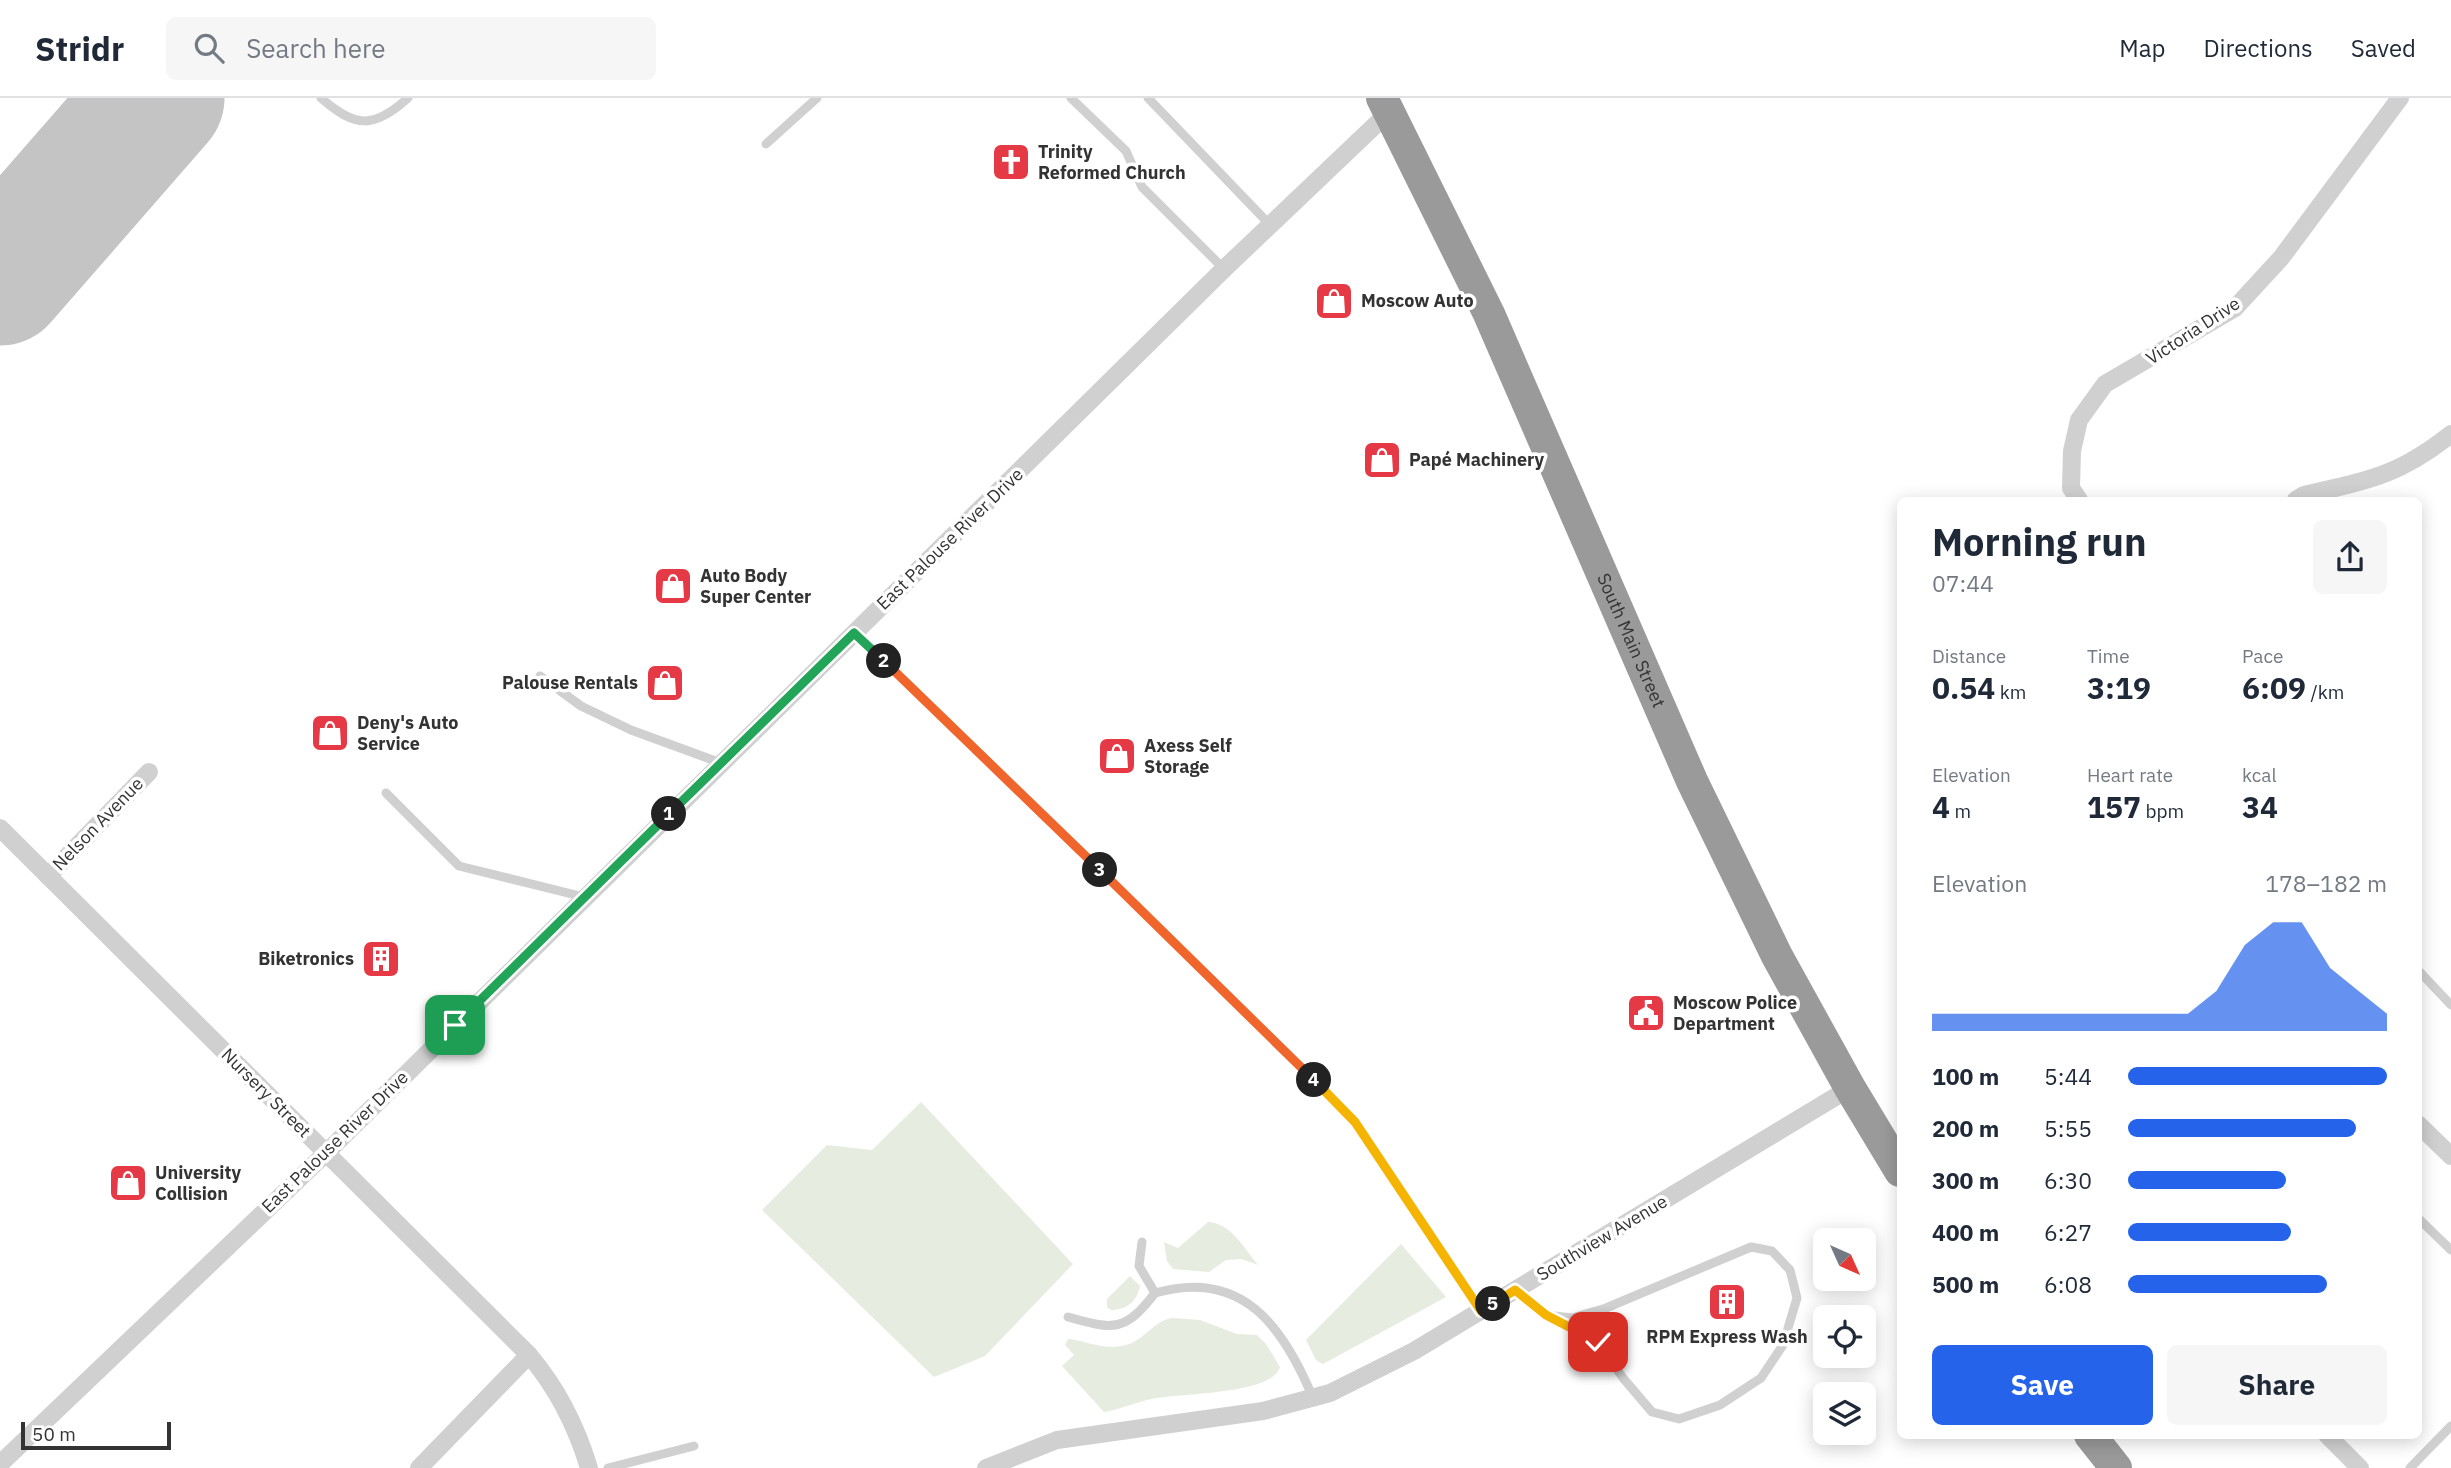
<!DOCTYPE html>
<meta charset="utf-8">
<style>
body{margin:0;font-family:"IBM Plex Sans",sans-serif;background:#f6f6f7;color:#1f2937;height:100vh;display:flex;flex-direction:column;font-size:26px;white-space:nowrap}
*{box-sizing:border-box;margin:0}
p{font-size:23px;color:#747a83}
.icon{flex:none;width:38px;height:38px;fill:none;stroke:currentColor;stroke-width:2;stroke-linecap:round;stroke-linejoin:round}
.map{position:relative;flex:1;overflow:hidden}
.drawer{position:absolute;left:1897px;top:399px;width:525px;height:942px;display:flex;flex-direction:column;background:#fff;border-radius:10px;box-shadow:0 4px 18px #0003}
.drawer>*{flex:none}
.needle{width:46px;rotate:135deg}
.controls{position:absolute;left:1813px;top:1130px;display:grid;gap:14px}
.controls a{display:grid;place-items:center;width:63px;height:63px;border-radius:10px;background:#fff;box-shadow:0 4px 18px #0003;font-size:35px}
.scale{position:absolute;left:21px;bottom:18px;width:150px;box-sizing:border-box;padding-left:7px;border:4px solid #333;border-top:0;font-size:19px;line-height:24px;white-space:nowrap;color:#333;-webkit-text-stroke:5px #fff;paint-order:stroke}
.pin{position:absolute;display:grid;place-items:center;width:60px;height:60px;color:#fff;margin:-30px;border-radius:14px;box-shadow:0 4px 10px #0006}
.km{position:absolute;width:35px;height:35px;margin:-18px;border-radius:50%;background:#222;color:#fff;font-size:19px;line-height:35px;text-align:center}
.round{display:grid;place-items:center;flex:none;width:74px;height:74px;border-radius:10px;background:#f6f6f7}
.summary{display:flex;align-items:center;justify-content:space-between;height:119px;padding:0 35px}
h1{font-size:38px;font-weight:700;line-height:52px}
.figures{display:grid;grid-template-columns:repeat(3,1fr);gap:10px;height:119px;padding:7px 35px}
.figures div{display:grid;align-content:center}
.figures b{font-size:30px;font-weight:700}
.figures small{font-size:19px;font-weight:400}
.figures p{font-size:19px}
.chart{height:196px;padding:14px 35px}
.chart p{display:flex;justify-content:space-between}
.chart svg{width:100%;height:126px;margin-top:7px;fill:#2563eb;opacity:.7}
.button{display:flex;gap:14px;margin-top:auto;padding:14px 35px}
.button a{flex:1;height:80px;border-radius:10px;background:#2563eb;color:#fff;font-size:28px;font-weight:700;line-height:80px;text-align:center}
.button a+a{background:#f6f6f7;color:#1f2937}
ul{padding:0 35px;list-style:none;font-size:23px}
li{display:grid;grid-template-columns:112px 84px 1fr;align-items:center;height:52px}
li i{height:18px;border-radius:9px;background:#2563eb}
header{display:flex;align-items:center;gap:42px;box-sizing:border-box;height:98px;padding:0 35px;background:#fff;border-bottom:2px solid #e0e1e3}
header strong{font-size:33px}
nav{display:flex;gap:38px;margin-inline-start:auto;font-size:24px}
.search{width:490px;height:63px;background:#f6f6f7;display:flex;align-items:center;gap:18px;box-sizing:border-box;padding:0 24px;border-radius:10px;color:#747a83;font-size:26px}
.map>svg:first-child{display:block}
.green{fill:#e6ecdf}
.lines{fill:none;stroke-linecap:round;stroke-linejoin:round}
.runway{stroke:#c4c4c4;stroke-width:135}
.lane{stroke:#d0d0d0;stroke-width:9}
.street{stroke:#d0d0d0;stroke-width:18}
.highway{stroke:#9a9a9a;stroke-width:32}
.split-1-casing{stroke:#fff;stroke-width:14}
.split-2-casing{stroke:#fff;stroke-width:14}
.split-3-casing{stroke:#fff;stroke-width:14}
.split-4-casing{stroke:#fff;stroke-width:14}
.split-5-casing{stroke:#fff;stroke-width:14}
.split-6-casing{stroke:#fff;stroke-width:14}
.split-1{stroke:#22a559;stroke-width:9}
.split-2{stroke:#22a559;stroke-width:9}
.split-3{stroke:#f0652b;stroke-width:9}
.split-4{stroke:#f0652b;stroke-width:9}
.split-5{stroke:#f5b400;stroke-width:9}
.split-6{stroke:#f5b400;stroke-width:9}
.labels{text-anchor:middle;stroke-width:7;stroke-linejoin:round;paint-order:stroke}
.poi-label{font-size:18px;font-weight:bold;fill:#333;stroke:#fff;text-anchor:start}
.street-label{font-size:18px;fill:#333;stroke:#fff}
</style>
<header>
<strong>Stridr</strong>
<div class="search"><svg class="icon" aria-label="search" viewBox="0 0 24 24"><circle cx="10" cy="10" r="6"/><path d="M15 15l6 6"/></svg>Search here</div>
<nav><a>Map</a><a>Directions</a><a>Saved</a></nav>
</header>
<div class="map">
<svg width="2451" height="1370" viewBox="0 0 2451 1370">
<rect width="100%" height="100%" fill="#fff"/>
<!-- green -->
<g class="green">
<polygon points="921,1004 1073,1166 985,1258 934,1279 762,1112 827,1047 872,1052"/>
<path d="M1208,1124C1231,1125 1244,1150 1258,1167L1241,1161L1226,1162L1209,1174L1173,1171L1167,1163L1164,1144L1178,1150Z"/>
<polygon points="1401,1146 1446,1199 1323,1266 1316,1262 1306,1242"/>
<path d="M1130,1178L1140,1188C1137,1203 1127,1212 1111,1212L1107,1209V1201Z"/>
<path d="M1173,1220L1200,1222L1237,1236L1257,1237L1266,1246L1280,1269C1273,1297 1177,1295 1152,1301C1135,1304 1122,1311 1104,1314L1062,1268L1074,1257L1065,1247L1068,1241C1084,1242 1104,1253 1126,1247C1145,1242 1154,1222 1173,1220Z"/>
</g>
<g class="lines">
<!-- runway -->
<polyline class="runway" points="0,180 157,0"/>
<!-- lane -->
<g class="lane">
<path d="M321,0C355,30 374,31 408,0"/>
<polyline points="1071,0 1126,53 1142,89 1224,171"/>
<polyline points="1148,0 1270,127"/>
<polyline points="766,46 817,0"/>
<polyline points="854,535 1280,946 1355,1025 1481,1213"/>
<polyline points="540,578 581,608 631,632 721,665"/>
<polyline points="386,695 459,768 584,799"/>
<polyline points="2418,872 2451,907"/>
<polyline points="2418,1120 2451,1152"/>
<path d="M1142,1144L1139,1168L1155,1195C1242,1170 1283,1228 1313,1300"/>
<polyline points="1515,1192 1546,1217 1598,1244 1623,1280 1652,1314 1679,1321 1720,1307 1761,1280 1783,1247 1797,1200 1790,1172 1772,1153 1751,1149 1606,1210 1572,1220 1546,1217"/>
<path d="M1068,1219C1114,1232 1125,1234 1155,1195"/>
<polyline points="608,1370 694,1348"/>
<polyline points="2410,1370 2451,1328"/>
</g>
<!-- street -->
<g class="street">
<polyline points="2079,402 2071,390 2072,353 2079,322 2105,286 2235,210 2281,160 2400,0"/>
<path d="M2296,402L2304,397C2369,382 2398,378 2451,336"/>
<path d="M0,730L529,1257C558,1291 576,1327 589,1370"/>
<polyline points="48,778 149,674"/>
<polyline points="2418,1026 2451,1058"/>
<polyline points="2327,1337 2360,1370"/>
<polyline points="0,1366 326,1055 1224,171 1389,14"/>
<polyline points="419,1370 529,1257"/>
<polyline points="986,1370 1057,1342 1263,1313 1330,1295 1414,1253 1850,990"/>
</g>
<!-- highway -->
<g class="highway">
<path id="s1" d="M1382,0L1489,216L1692,683L1777,858L1850,990L1900,1073"/>
<polyline points="2090,1337 2116,1370"/>
</g>
</g>
<g class="lines">
<defs>
<polyline id="split-1" points="455,927 669,716"/>
<polyline id="split-2" points="669,716 854,535 884,563"/>
<polyline id="split-3" points="884,563 1100,772"/>
<polyline id="split-4" points="1100,772 1314,982"/>
<polyline id="split-5" points="1314,982 1355,1024 1481,1213 1493,1206"/>
<polyline id="split-6" points="1493,1206 1515,1192 1546,1217 1598,1244"/>
</defs>
<!-- split-1 casing -->
<use href="#split-1" class="split-1-casing"/>
<!-- split-2 casing -->
<use href="#split-2" class="split-2-casing"/>
<!-- split-3 casing -->
<use href="#split-3" class="split-3-casing"/>
<!-- split-4 casing -->
<use href="#split-4" class="split-4-casing"/>
<!-- split-5 casing -->
<use href="#split-5" class="split-5-casing"/>
<!-- split-6 casing -->
<use href="#split-6" class="split-6-casing"/>
<!-- split-1 -->
<use href="#split-1" class="split-1"/>
<!-- split-2 -->
<use href="#split-2" class="split-2"/>
<!-- split-3 -->
<use href="#split-3" class="split-3"/>
<!-- split-4 -->
<use href="#split-4" class="split-4"/>
<!-- split-5 -->
<use href="#split-5" class="split-5"/>
<!-- split-6 -->
<use href="#split-6" class="split-6"/>
</g>
<!-- icons -->
<defs>
<symbol id="church-square" viewBox="-11 -11 22 22"><rect x="-9" y="-9" width="18" height="18" rx="4" fill="#e63946" stroke="#fff"/><path d="M-1.2-6h2.4v3.5h3.3v2.4h-3.3V6h-2.4V-.1h-3.3v-2.4h3.3Z" fill="#fff"/></symbol>
<symbol id="shop-square" viewBox="-11 -11 22 22"><rect x="-9" y="-9" width="18" height="18" rx="4" fill="#e63946" stroke="#fff"/><path d="M-5-2.5h2.3a2.7 3.5 0 0 1 5.4 0H5L5.5 6h-11ZM-1.5-2.5h3a1.5 2.3 0 0 0-3 0Z" fill="#fff"/></symbol>
<symbol id="building-square" viewBox="-11 -11 22 22"><rect x="-9" y="-9" width="18" height="18" rx="4" fill="#e63946" stroke="#fff"/><path d="M-4-6H4V6H1V3H-1V6H-4ZM-2.5-4.3h1.7v1.8h-1.7ZM.8-4.3h1.7v1.8H.8ZM-2.5-1h1.7V.8h-1.7ZM.8-1h1.7V.8H.8Z" fill="#fff"/></symbol>
<symbol id="civic-square" viewBox="-11 -11 22 22"><rect x="-9" y="-9" width="18" height="18" rx="4" fill="#e63946" stroke="#fff"/><path d="M-.6-6.5H3V-4.5H.6V-3L4-1V1h2V6H-6V1h2V-1L-.6-3ZM-1.2 2.5V6h2.4V2.5Z" fill="#fff"/></symbol>
</defs>
<g fill-rule="evenodd">
<use href="#church-square" x="989" y="42" width="44" height="44"/>
<use href="#shop-square" x="1312" y="181" width="44" height="44"/>
<use href="#shop-square" x="1360" y="340" width="44" height="44"/>
<use href="#shop-square" x="651" y="466" width="44" height="44"/>
<use href="#shop-square" x="643" y="563" width="44" height="44"/>
<use href="#shop-square" x="308" y="613" width="44" height="44"/>
<use href="#shop-square" x="1095" y="636" width="44" height="44"/>
<use href="#building-square" x="359" y="839" width="44" height="44"/>
<use href="#civic-square" x="1624" y="893" width="44" height="44"/>
<use href="#shop-square" x="106" y="1063" width="44" height="44"/>
<use href="#building-square" x="1705" y="1182" width="44" height="44"/>
</g>
<g class="labels">
<!-- poi labels -->
<g class="poi-label">
<text x="1038" y="60">Trinity<tspan x="1038" dy="21">Reformed Church</tspan></text>
<text x="1361" y="209">Moscow Auto</text>
<text x="1409" y="368">Papé Machinery</text>
<text x="700" y="484">Auto Body<tspan x="700" dy="21">Super Center</tspan></text>
<text x="638" y="591" text-anchor="end">Palouse Rentals</text>
<text x="357" y="631">Deny's Auto<tspan x="357" dy="21">Service</tspan></text>
<text x="1144" y="654">Axess Self<tspan x="1144" dy="21">Storage</tspan></text>
<text x="354" y="867" text-anchor="end">Biketronics</text>
<text x="1673" y="911">Moscow Police<tspan x="1673" dy="21">Department</tspan></text>
<text x="155" y="1081">University<tspan x="155" dy="21">Collision</tspan></text>
<text x="1727" y="1245" text-anchor="middle">RPM Express Wash</text>
</g>
<!-- street labels -->
<g class="street-label">
<text transform="translate(2193 233) rotate(-33)" y="6">Victoria Drive</text>
<text transform="translate(950 441) rotate(-44)" y="6">East Palouse River Drive</text>
<text dy="6" stroke="none"><textPath href="#s1" startOffset="597">South Main Street</textPath></text>
<text transform="translate(98 726) rotate(-46)" y="6">Nelson Avenue</text>
<text transform="translate(266 995) rotate(45)" y="6">Nursery Street</text>
<text transform="translate(335 1044) rotate(-44)" y="6">East Palouse River Drive</text>
<text transform="translate(1602 1140) rotate(-31)" y="6">Southview Avenue</text>
</g>
</g>
</svg>
<div class="controls">
<a><svg class="needle" viewBox="-14 -14 28 28"><path d="M0-13l5 13h-10z" fill="#e53935"/><path d="M0 13l5-13h-10z" fill="#747a83"/></svg></a>
<a><svg class="icon" aria-label="locate" viewBox="0 0 24 24"><circle cx="12" cy="12" r="6"/><path d="M12 2v4M12 18v4M2 12h4M18 12h4"/></svg></a>
<a><svg class="icon" aria-label="layers" viewBox="0 0 24 24"><path d="M12 4l9 5-9 5-9-5zM3 14l9 5 9-5"/></svg></a>
</div>
<div class="scale">50 m</div>
<div class="pin" style="left:455px;top:927px;background:#1e9e55"><svg class="icon" aria-label="arrive" viewBox="0 0 24 24"><path d="M6 21V4h12l-3 4 3 4H6"/></svg></div>
<div class="pin" style="left:1598px;top:1244px;background:#d93025"><svg class="icon" aria-label="check" viewBox="0 0 24 24"><path d="M5 12l5 5 9-10"/></svg></div>
<b class="km" style="left:669px;top:716px">1</b>
<b class="km" style="left:884px;top:563px">2</b>
<b class="km" style="left:1100px;top:772px">3</b>
<b class="km" style="left:1314px;top:982px">4</b>
<b class="km" style="left:1493px;top:1206px">5</b>
<section class="drawer">
<div class="summary"><div><h1>Morning run</h1><p>07:44</p></div><a class="round"><svg class="icon" aria-label="share" viewBox="0 0 24 24"><path d="M12 15V3M7 8l5-5 5 5M5 13v7h14v-7"/></svg></a></div>
<div class="figures">
<div><p>Distance</p><b>0.54<small> km</small></b></div>
<div><p>Time</p><b>3:19</b></div>
<div><p>Pace</p><b>6:09<small> /km</small></b></div>
</div>
<div class="figures">
<div><p>Elevation</p><b>4<small> m</small></b></div>
<div><p>Heart rate</p><b>157<small> bpm</small></b></div>
<div><p>kcal</p><b>34</b></div>
</div>
<div class="chart"><p><span>Elevation</span>178–182 m</p>
<svg viewBox="0 0 160 44" preserveAspectRatio="none"><path d="M0 44V38L10 38L20 38L30 38L40 38L50 38L60 38L70 38L80 38L90 38L100 30L110 14L120 6L130 6L140 22L150 30L160 38V44z"/></svg>
</div>
<ul>
<li><b>100 m</b>5:44<i style="width:100%"></i></li>
<li><b>200 m</b>5:55<i style="width:88%"></i></li>
<li><b>300 m</b>6:30<i style="width:61%"></i></li>
<li><b>400 m</b>6:27<i style="width:63%"></i></li>
<li><b>500 m</b>6:08<i style="width:77%"></i></li>
</ul>
<div class="button"><a>Save</a><a>Share</a></div>
</section>
</div>
